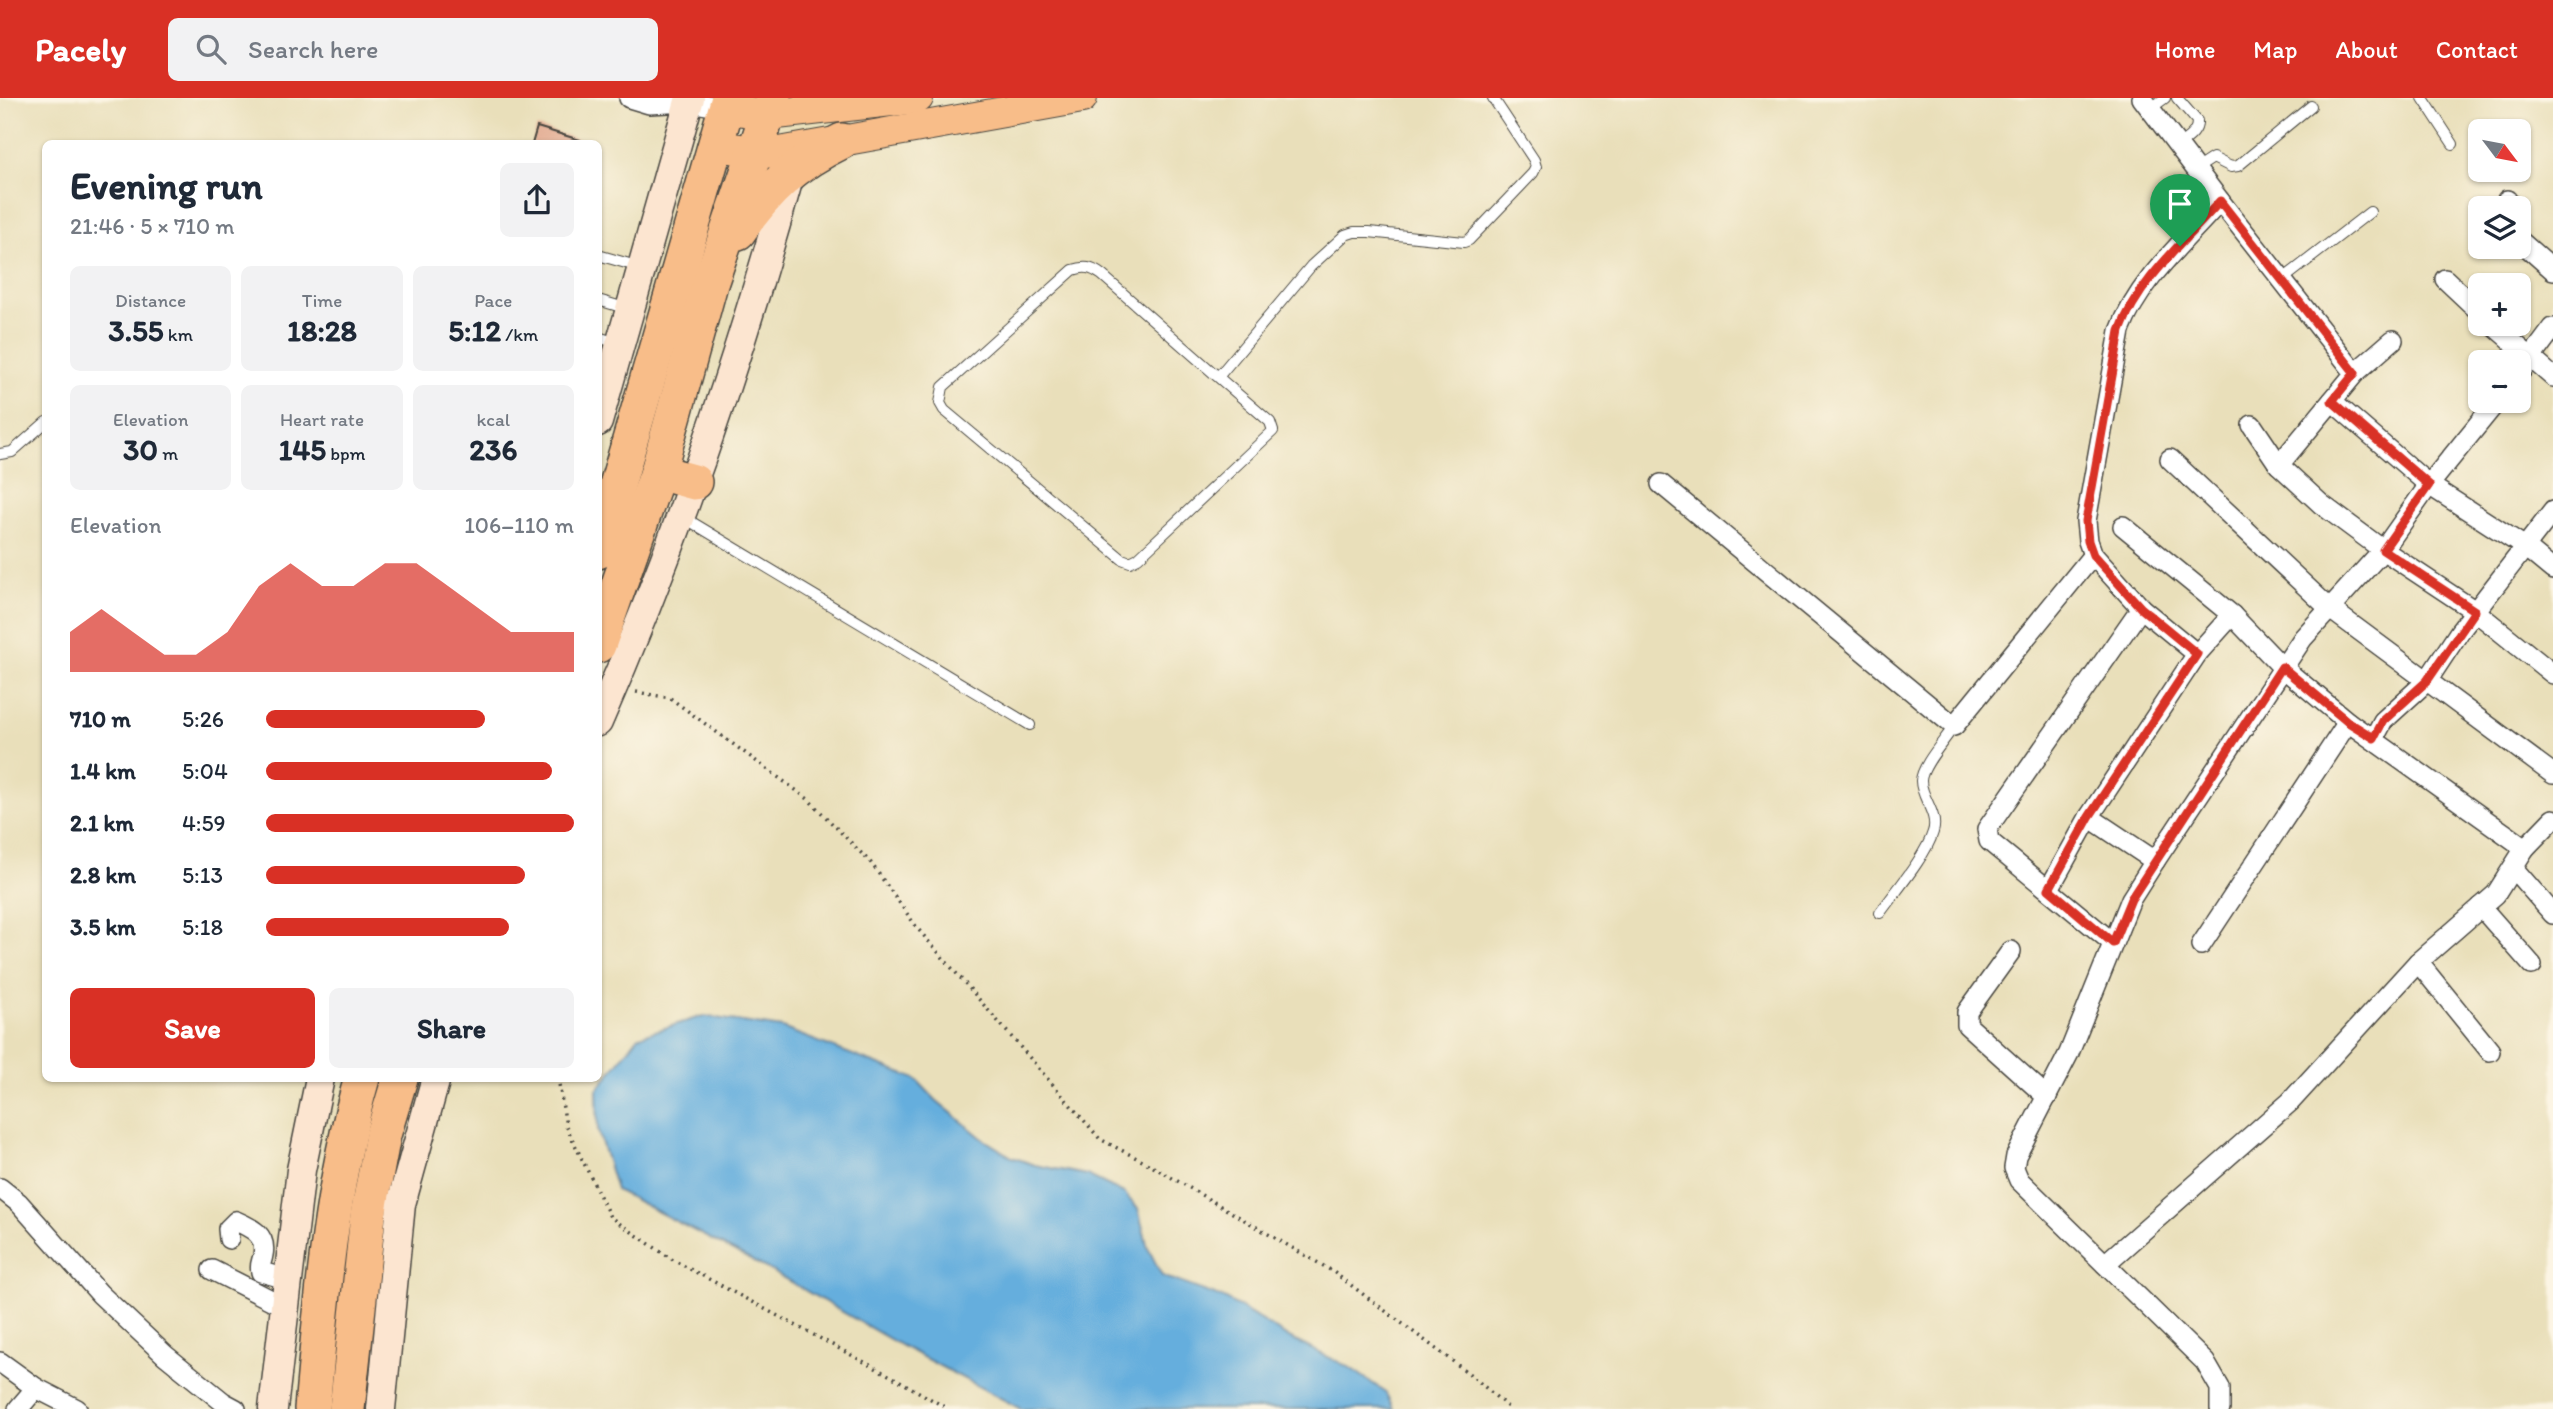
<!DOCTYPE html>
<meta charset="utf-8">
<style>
body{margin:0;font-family:Itim,sans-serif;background:#f2f2f3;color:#1f2937;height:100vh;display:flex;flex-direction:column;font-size:26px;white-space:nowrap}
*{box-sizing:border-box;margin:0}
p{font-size:23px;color:#747a83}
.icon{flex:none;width:38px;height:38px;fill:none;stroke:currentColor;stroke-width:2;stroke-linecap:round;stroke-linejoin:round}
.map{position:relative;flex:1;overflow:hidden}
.details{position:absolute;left:42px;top:42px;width:560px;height:942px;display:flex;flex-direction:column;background:#fff;border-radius:10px;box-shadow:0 2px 5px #0004}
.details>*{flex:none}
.needle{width:46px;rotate:122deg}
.buttons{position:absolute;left:2468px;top:21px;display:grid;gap:14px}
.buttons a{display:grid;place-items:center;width:63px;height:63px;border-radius:10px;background:#fff;box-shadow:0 2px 5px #0004;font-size:35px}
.pin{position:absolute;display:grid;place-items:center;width:60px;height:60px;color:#fff;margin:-72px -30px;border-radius:50% 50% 50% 0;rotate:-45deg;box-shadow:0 0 7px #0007}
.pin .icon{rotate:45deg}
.round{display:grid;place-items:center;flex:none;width:74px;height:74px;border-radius:10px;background:#f2f2f3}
.head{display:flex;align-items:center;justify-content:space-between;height:119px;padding:0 28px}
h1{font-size:38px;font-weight:700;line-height:52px}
.figures{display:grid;grid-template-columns:repeat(3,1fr);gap:10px;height:119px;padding:7px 28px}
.figures div{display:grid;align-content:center;border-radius:10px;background:#f2f2f3;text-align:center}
.figures b{font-size:30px;font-weight:700}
.figures small{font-size:19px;font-weight:400}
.figures p{font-size:19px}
.chart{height:196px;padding:14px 28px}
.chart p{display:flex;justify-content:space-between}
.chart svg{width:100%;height:126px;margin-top:7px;fill:#d93025;opacity:.7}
.action{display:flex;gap:14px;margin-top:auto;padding:14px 28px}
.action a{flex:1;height:80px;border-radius:10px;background:#d93025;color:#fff;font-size:28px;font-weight:700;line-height:80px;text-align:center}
.action a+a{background:#f2f2f3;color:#1f2937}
ul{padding:0 28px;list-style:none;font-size:23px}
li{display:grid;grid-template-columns:112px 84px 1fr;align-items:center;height:52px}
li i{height:18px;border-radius:9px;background:#d93025}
header{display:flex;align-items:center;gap:42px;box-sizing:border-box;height:98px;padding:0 35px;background:#d93025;color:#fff}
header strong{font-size:33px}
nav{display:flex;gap:38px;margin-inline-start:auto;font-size:24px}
.search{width:490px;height:63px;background:#f2f2f3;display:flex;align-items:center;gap:18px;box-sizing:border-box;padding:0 24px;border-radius:10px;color:#747a83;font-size:26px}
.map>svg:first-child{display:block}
.water{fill:#65aedd;stroke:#486c84;stroke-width:2}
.building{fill:#e1a78d}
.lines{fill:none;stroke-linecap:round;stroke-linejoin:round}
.lane-casing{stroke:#484640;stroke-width:12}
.street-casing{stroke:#484640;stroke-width:22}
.secondary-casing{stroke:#484640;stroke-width:31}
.primary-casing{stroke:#484640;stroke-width:32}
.highway-casing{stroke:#484640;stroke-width:38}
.path{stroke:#484640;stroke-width:3.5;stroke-dasharray:2 5;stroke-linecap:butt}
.lane{stroke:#fff;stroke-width:10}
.street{stroke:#fff;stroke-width:19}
.secondary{stroke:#fce5d0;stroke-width:28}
.primary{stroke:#f8bd89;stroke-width:30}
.highway{stroke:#f8bd89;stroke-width:35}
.route-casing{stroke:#fff;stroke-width:14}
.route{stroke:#d93025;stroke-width:9}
</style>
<header>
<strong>Pacely</strong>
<div class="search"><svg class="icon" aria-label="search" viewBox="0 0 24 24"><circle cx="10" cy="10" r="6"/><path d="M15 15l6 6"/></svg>Search here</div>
<nav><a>Home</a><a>Map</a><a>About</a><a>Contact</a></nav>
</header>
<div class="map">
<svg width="2553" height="1311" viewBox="0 0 2553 1311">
<rect width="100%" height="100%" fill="#fcf5e5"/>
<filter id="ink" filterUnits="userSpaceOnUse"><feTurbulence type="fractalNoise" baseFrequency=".0143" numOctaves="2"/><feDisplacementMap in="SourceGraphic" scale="14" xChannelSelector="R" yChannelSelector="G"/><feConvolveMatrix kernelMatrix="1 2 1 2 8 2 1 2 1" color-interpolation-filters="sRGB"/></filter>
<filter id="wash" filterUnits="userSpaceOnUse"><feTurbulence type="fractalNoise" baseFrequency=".00686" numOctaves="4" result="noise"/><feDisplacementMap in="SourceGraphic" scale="28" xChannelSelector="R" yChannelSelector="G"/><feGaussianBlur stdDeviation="1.57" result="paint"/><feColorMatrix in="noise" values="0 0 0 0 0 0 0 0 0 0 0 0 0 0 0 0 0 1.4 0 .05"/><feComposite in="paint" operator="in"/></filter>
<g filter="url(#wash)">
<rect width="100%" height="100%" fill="#e9dfba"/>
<!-- water -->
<polygon class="water" points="703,918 782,930 916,981 936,1002 983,1041 1012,1059 1035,1067 1087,1077 1124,1095 1138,1111 1148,1150 1162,1178 1226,1201 1291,1241 1349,1269 1385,1294 1394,1311 1021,1311 902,1248 766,1170 616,1092 598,1033 597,992 639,938"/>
<g id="blocks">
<!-- building -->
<polygon class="building" points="537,29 580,42 579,46 532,46"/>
</g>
</g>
<g filter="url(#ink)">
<use href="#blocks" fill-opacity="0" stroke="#484640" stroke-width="2"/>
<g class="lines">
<defs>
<g id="lane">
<path d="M2177,0L2197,23C2198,35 2186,41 2178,48"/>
<polyline points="2423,0 2453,46"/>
<polyline points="2150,11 2165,0"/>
<polyline points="2196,71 2213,60 2231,69 2238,68 2311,8"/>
<polyline points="598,157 640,169"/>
<polyline points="2282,182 2370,114"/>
<polyline points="598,202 628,211"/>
<polyline points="598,239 617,245"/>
<path d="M1218,279L1270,324L1273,333L1138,460L1130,464L1122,461L944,312L940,305L943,289L1073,172C1085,168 1091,169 1102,177L1218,279L1311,168L1345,137L1354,134H1369L1464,144L1469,142L1533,75L1536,69L1534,62L1493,0"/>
<polyline points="0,356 12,354 46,324"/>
<polyline points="683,419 1030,627"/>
<path d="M1880,815C1895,794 1926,758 1933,734C1939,716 1921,700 1921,683C1921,668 1946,641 1954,628"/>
</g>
<g id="street">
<polyline points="629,0 649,6 689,4 726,10"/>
<polyline points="2507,102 2507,110"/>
<polyline points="2220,103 2355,275"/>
<polyline points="2518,141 2553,172"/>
<polyline points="2445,181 2480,214"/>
<polyline points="2492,226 2553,279"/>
<polyline points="2518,277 2553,230"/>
<polyline points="2332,303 2429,387 2525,449 2553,472"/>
<polyline points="2252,327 2279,367 2321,406 2383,452 2475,513 2553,576"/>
<polyline points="2170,361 2329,510 2553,676"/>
<polyline points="2279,367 2355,275 2393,242"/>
<polyline points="1661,386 1954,628 2093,457"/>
<polyline points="2123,428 2232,517 2282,569 2348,624 2525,750"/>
<polyline points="2197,556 2232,517"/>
<polyline points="2374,640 2383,623 2427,583 2460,533 2553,413"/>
<polyline points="2089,719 2155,763"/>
<polyline points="2513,770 2553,816"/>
<path d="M2049,791L2089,719L2197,556L2141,510L2093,457L2088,443L2086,423L2120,233C2139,182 2184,144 2220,103L2142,0"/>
<polyline points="2481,809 2532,867"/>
<polyline points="2113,845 1989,743 1987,731 2141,510"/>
<polyline points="2201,847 2348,624"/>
<polyline points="2011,853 1967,914 1967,927 2047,999"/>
<polyline points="2418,864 2490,953"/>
<polyline points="0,1090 19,1105 100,1196 165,1257 223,1304 236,1311"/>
<path d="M229,1141L228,1131L236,1123C252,1130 267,1137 263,1157C262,1164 259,1166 261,1174L287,1181"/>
<polyline points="2105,1166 2290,1004 2418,864 2496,796 2525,750 2553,721"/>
<polyline points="212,1172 285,1209"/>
<polyline points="0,1264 36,1290"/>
<polyline points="18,1311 36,1290 77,1311"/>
<polyline points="2220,1311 2220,1290 2205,1264 2019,1082 2014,1070 2016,1058 2069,955 2131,801 2155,763 2303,540 2383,452 2429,387 2497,303"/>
</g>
<g id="secondary">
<polyline points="598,324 690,0"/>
<path d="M598,624C677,445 739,261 791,73"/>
<polyline points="273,1311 301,1072 320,980"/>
<polyline points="381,1311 401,1106 436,980"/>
</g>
<g id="primary">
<polyline points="726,10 768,17 918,0"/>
<polyline points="714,48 774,55 1082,0"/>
</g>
<g id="highway">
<path d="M738,134C767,91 795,66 842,43"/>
<polyline points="658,374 694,384"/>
<polyline points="598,453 729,0"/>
<polyline points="598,547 658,374 710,186 773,0"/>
<path d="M312,1311C322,1199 331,1088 362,980"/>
<polyline points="347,1311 368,1117 383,1037 400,980"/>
</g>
</defs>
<!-- lane casing -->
<use href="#lane" class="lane-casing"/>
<!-- street casing -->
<use href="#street" class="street-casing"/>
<!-- secondary casing -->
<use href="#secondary" class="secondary-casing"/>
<!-- primary casing -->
<use href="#primary" class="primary-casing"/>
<!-- highway casing -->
<use href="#highway" class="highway-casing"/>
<!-- path -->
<g class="path">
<polyline points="636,594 670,600 808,701 871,765 918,831 1100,1041 1150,1067 1332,1173 1471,1277 1510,1311"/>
<polyline points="558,980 566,1028 610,1119 673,1162 900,1283 948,1311"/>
</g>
<!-- lane -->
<use href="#lane" class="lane"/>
<!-- street -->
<use href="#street" class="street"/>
<!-- secondary -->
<use href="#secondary" class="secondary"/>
<!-- primary -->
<use href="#primary" class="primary"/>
<!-- highway -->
<use href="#highway" class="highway"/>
</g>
</g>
<g class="lines" filter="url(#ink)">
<defs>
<path id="route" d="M2220,103L2355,275L2332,303L2429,387L2383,452L2475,513L2427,583L2383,623L2374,640L2348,624L2282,569L2131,801L2113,845L2049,791L2089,719L2197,556L2141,510L2093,457L2088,443L2086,423L2120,233C2139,182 2184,144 2220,103Z"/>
</defs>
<!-- route casing -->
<use href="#route" class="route-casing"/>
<!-- route -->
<use href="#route" class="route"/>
</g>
</svg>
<div class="buttons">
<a><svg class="needle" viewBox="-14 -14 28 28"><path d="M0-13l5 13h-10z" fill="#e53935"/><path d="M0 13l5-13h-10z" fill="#747a83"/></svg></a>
<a><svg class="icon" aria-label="layers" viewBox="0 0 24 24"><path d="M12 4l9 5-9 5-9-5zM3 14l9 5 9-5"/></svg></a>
<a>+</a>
<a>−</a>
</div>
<div class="pin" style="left:2180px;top:148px;background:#1e9e55"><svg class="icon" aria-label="arrive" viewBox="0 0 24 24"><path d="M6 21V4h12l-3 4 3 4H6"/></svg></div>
<section class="details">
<div class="head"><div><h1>Evening run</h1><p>21:46 · 5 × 710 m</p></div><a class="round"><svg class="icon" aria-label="share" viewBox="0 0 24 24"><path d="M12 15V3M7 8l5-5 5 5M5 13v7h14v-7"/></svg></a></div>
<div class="figures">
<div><p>Distance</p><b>3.55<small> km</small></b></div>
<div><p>Time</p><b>18:28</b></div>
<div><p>Pace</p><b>5:12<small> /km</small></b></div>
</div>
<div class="figures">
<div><p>Elevation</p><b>30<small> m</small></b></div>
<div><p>Heart rate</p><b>145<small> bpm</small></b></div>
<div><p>kcal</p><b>236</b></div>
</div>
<div class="chart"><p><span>Elevation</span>106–110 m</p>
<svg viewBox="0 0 160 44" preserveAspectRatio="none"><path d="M0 44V30L10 22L20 30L30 38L40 38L50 30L60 14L70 6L80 14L90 14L100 6L110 6L120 14L130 22L140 30L150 30L160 30V44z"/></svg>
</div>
<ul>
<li><b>710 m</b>5:26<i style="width:71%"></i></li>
<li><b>1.4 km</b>5:04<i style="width:93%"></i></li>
<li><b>2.1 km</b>4:59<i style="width:100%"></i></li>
<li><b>2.8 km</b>5:13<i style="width:84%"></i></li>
<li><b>3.5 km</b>5:18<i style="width:79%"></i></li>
</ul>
<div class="action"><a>Save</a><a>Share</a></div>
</section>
</div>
